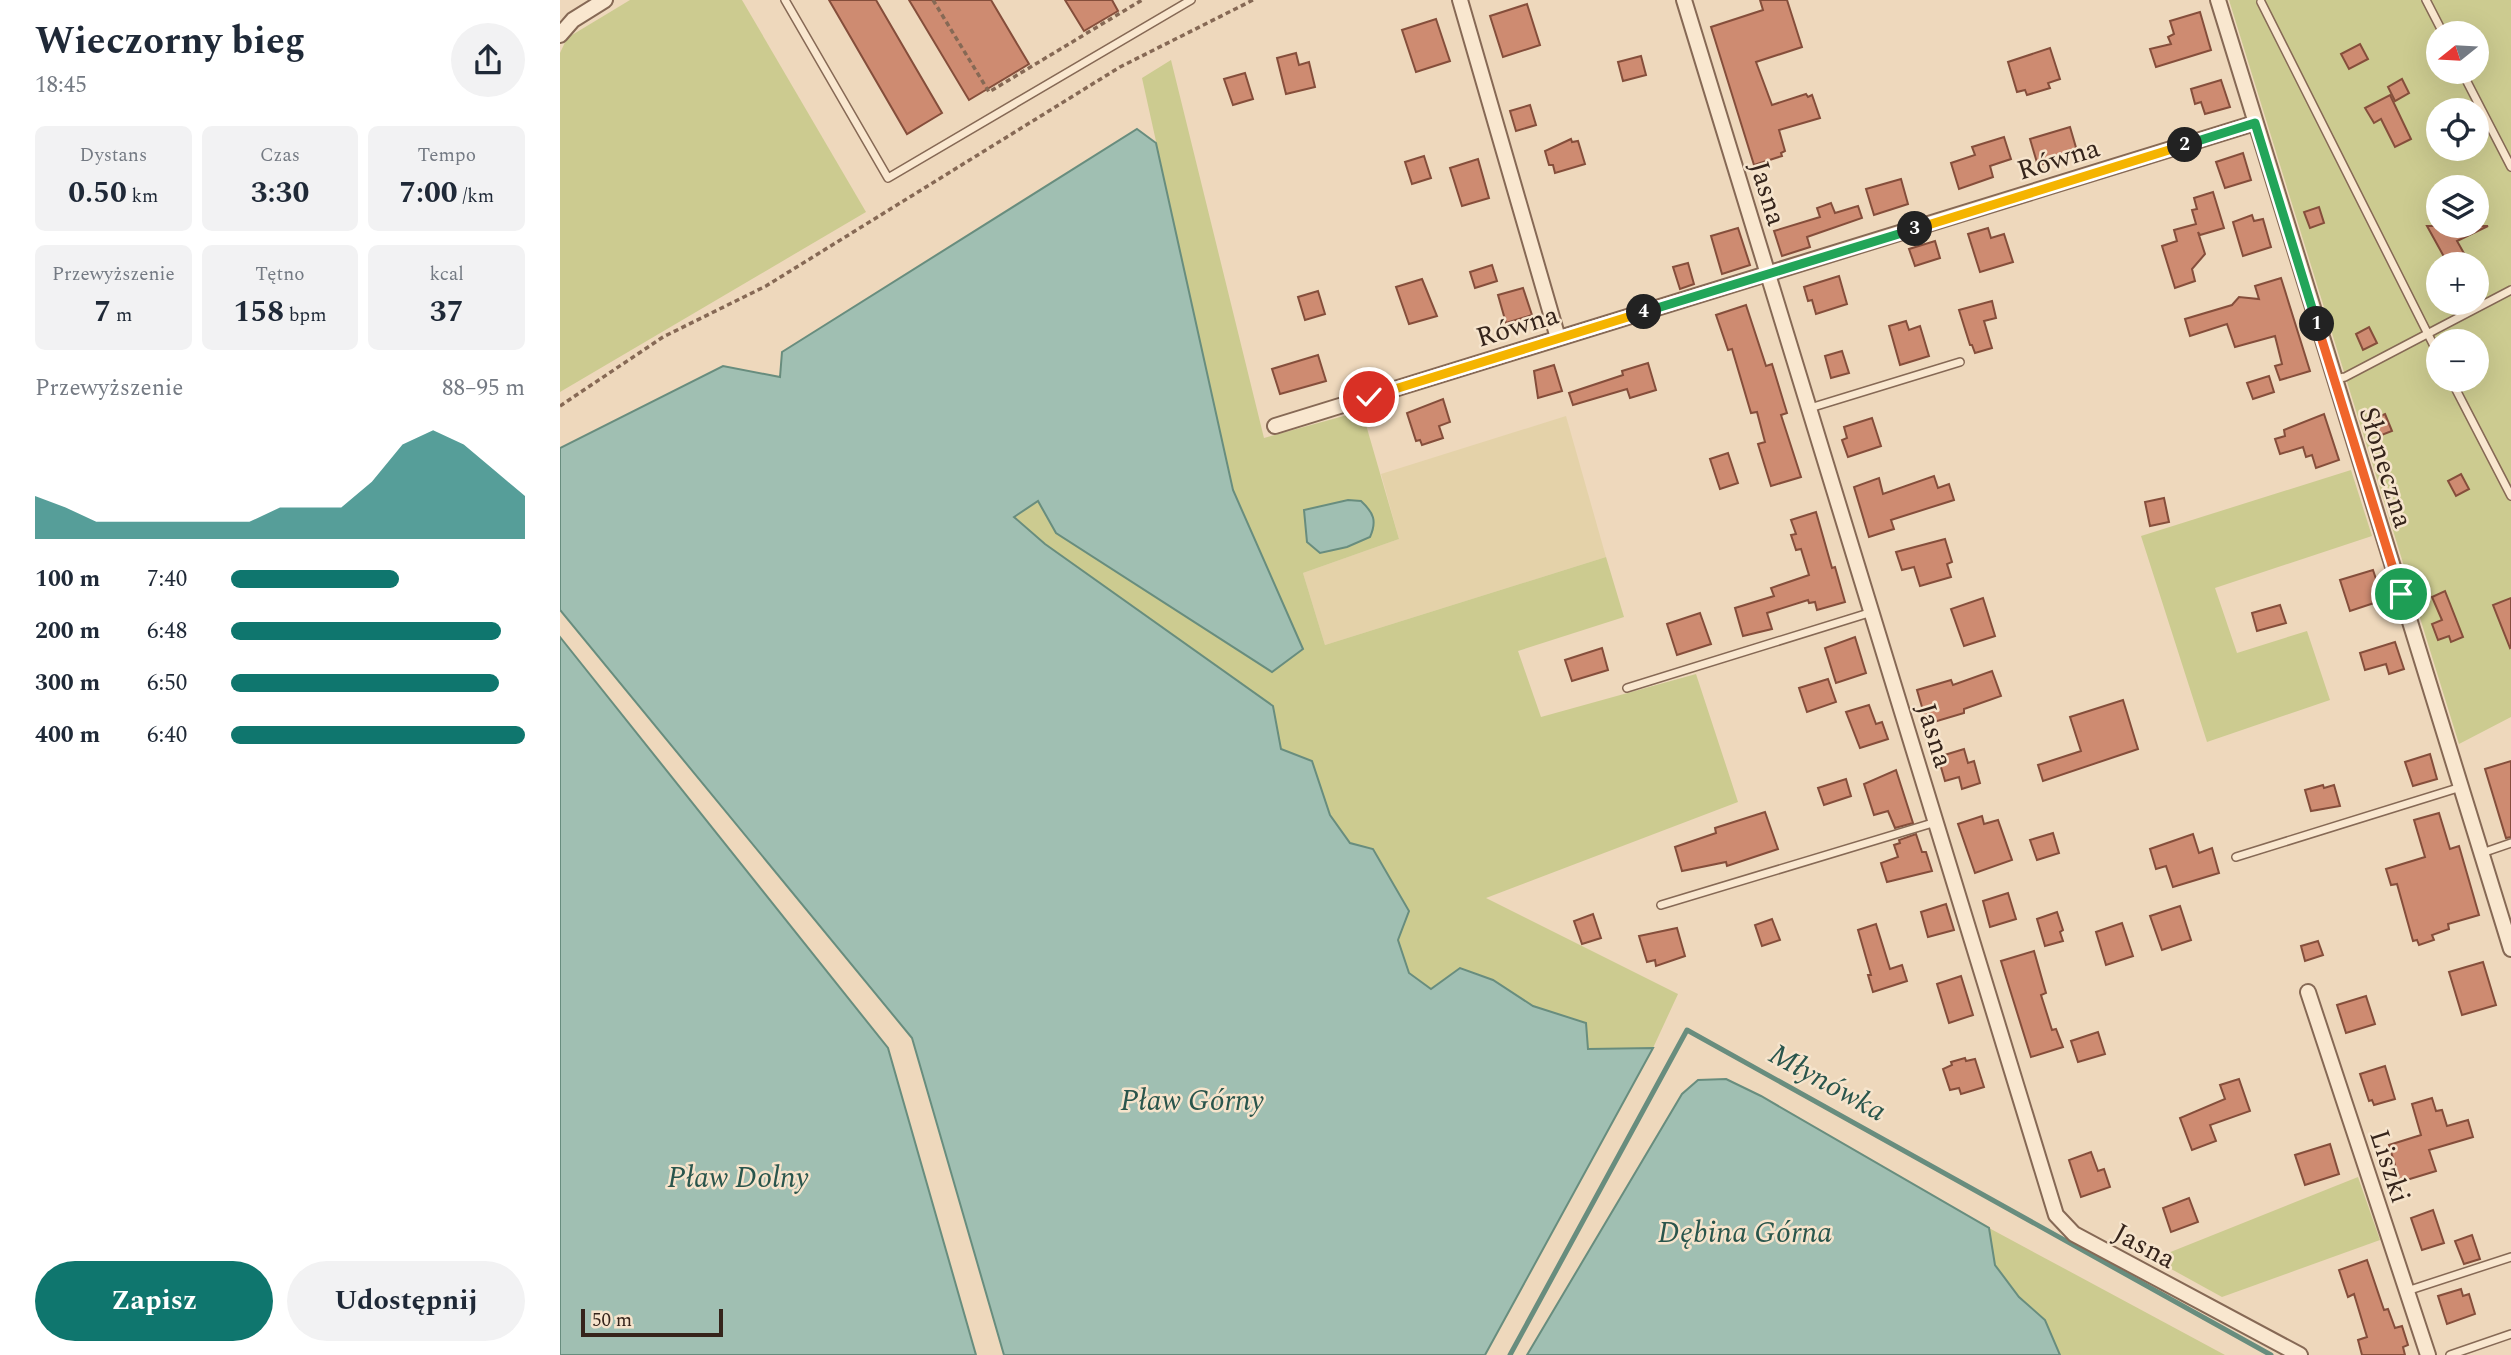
<!DOCTYPE html>
<html lang="pl">
<meta charset="utf-8">
<style>
body{margin:0;font-family:Spectral,serif;background:#f2f2f3;color:#1f2937;height:100vh;display:flex;flex-direction:column;font-size:26px;white-space:nowrap}
*{box-sizing:border-box;margin:0}
p{font-size:23px;color:#747a83}
.icon{flex:none;width:38px;height:38px;fill:none;stroke:currentColor;stroke-width:2;stroke-linecap:round;stroke-linejoin:round}
.map{position:relative;flex:1;overflow:hidden}
.drawer{display:flex;flex-direction:column;background:#fff;width:560px}
.drawer>*{flex:none}
.needle{width:46px;rotate:252deg}
.tools{position:absolute;left:1866px;top:21px;display:grid;gap:14px}
.tools a{display:grid;place-items:center;width:63px;height:63px;border-radius:50%;background:#fff;box-shadow:0 7px 28px #0002;font-size:35px}
.scale{position:absolute;left:21px;bottom:18px;width:142px;box-sizing:border-box;padding-left:7px;border:4px solid #35241b;border-top:0;font-size:19px;line-height:24px;white-space:nowrap;color:#35241b;-webkit-text-stroke:5px #f6e4cc;paint-order:stroke}
.pin{position:absolute;display:grid;place-items:center;width:60px;height:60px;color:#fff;margin:-30px;border:4px solid #fff;border-radius:50%;box-shadow:0 2px 7px #0007}
.km{position:absolute;width:35px;height:35px;margin:-18px;border-radius:50%;background:#222;color:#fff;font-size:19px;line-height:35px;text-align:center}
.round{display:grid;place-items:center;flex:none;width:74px;height:74px;border-radius:37px;background:#f2f2f3}
.summary{display:flex;align-items:center;justify-content:space-between;height:119px;padding:0 35px}
h1{font-size:38px;font-weight:700;line-height:52px}
.stats{display:grid;grid-template-columns:repeat(3,1fr);gap:10px;height:119px;padding:7px 35px}
.stats div{display:grid;align-content:center;border-radius:10px;background:#f2f2f3;text-align:center}
.stats b{font-size:30px;font-weight:700}
.stats small{font-size:19px;font-weight:400}
.stats p{font-size:19px}
.chart{height:196px;padding:14px 35px}
.chart p{display:flex;justify-content:space-between}
.chart svg{width:100%;height:126px;margin-top:7px;fill:#0f766e;opacity:.7}
.button{display:flex;gap:14px;margin-top:auto;padding:14px 35px}
.button a{flex:1;height:80px;border-radius:42px;background:#0f766e;color:#fff;font-size:28px;font-weight:700;line-height:80px;text-align:center}
.button a+a{background:#f2f2f3;color:#1f2937}
ul{padding:0 35px;list-style:none;font-size:23px}
li{display:grid;grid-template-columns:112px 84px 1fr;align-items:center;height:52px}
li i{height:18px;border-radius:9px;background:#0f766e}
main{display:flex;flex:1;min-height:0}
.map>svg:first-child{display:block}
.farmland{fill:#e4d2a9}
.green{fill:#cccb90;fill-rule:evenodd}
.water{fill:#a0bfb2;stroke:#688d7e;stroke-width:2}
.lines{fill:none;stroke-linecap:round;stroke-linejoin:round}
.stream{stroke:#688d7e;stroke-width:5}
.building{fill:#ce8b71;stroke:#854e3b;stroke-width:2}
.lane-casing{stroke:#866955;stroke-width:10}
.street-casing{stroke:#866955;stroke-width:18}
.path{stroke:#866955;stroke-width:3.5;stroke-dasharray:5 3.5;stroke-linecap:butt}
.lane{stroke:#f9e7cf;stroke-width:7}
.street{stroke:#f9e7cf;stroke-width:14}
.split-1-casing{stroke:#fff;stroke-width:14}
.split-2-casing{stroke:#fff;stroke-width:14}
.split-3-casing{stroke:#fff;stroke-width:14}
.split-4-casing{stroke:#fff;stroke-width:14}
.split-5-casing{stroke:#fff;stroke-width:14}
.split-1{stroke:#f0652b;stroke-width:9}
.split-2{stroke:#22a559;stroke-width:9}
.split-3{stroke:#f5b400;stroke-width:9}
.split-4{stroke:#22a559;stroke-width:9}
.split-5{stroke:#f5b400;stroke-width:9}
.labels{text-anchor:middle;stroke-width:5;stroke-linejoin:round;paint-order:stroke}
.street-label{font-size:28px;fill:#35241b;stroke:#f6e4cc}
.water-label{font-size:30px;font-style:italic;fill:#29554c;stroke:#f6e4cc}
</style>
<main>
<section class="drawer">
<div class="summary"><div><h1>Wieczorny bieg</h1><p>18:45</p></div><a class="round"><svg class="icon" aria-label="share" viewBox="0 0 24 24"><path d="M12 15V3M7 8l5-5 5 5M5 13v7h14v-7"/></svg></a></div>
<div class="stats">
<div><p>Dystans</p><b>0.50<small> km</small></b></div>
<div><p>Czas</p><b>3:30</b></div>
<div><p>Tempo</p><b>7:00<small> /km</small></b></div>
</div>
<div class="stats">
<div><p>Przewyższenie</p><b>7<small> m</small></b></div>
<div><p>Tętno</p><b>158<small> bpm</small></b></div>
<div><p>kcal</p><b>37</b></div>
</div>
<div class="chart"><p><span>Przewyższenie</span>88–95 m</p>
<svg viewBox="0 0 160 44" preserveAspectRatio="none"><path d="M0 44V29L10 33L20 38L30 38L40 38L50 38L60 38L70 38L80 33L90 33L100 33L110 24L120 11L130 6L140 11L150 20L160 29V44z"/></svg>
</div>
<ul>
<li><b>100 m</b>7:40<i style="width:57%"></i></li>
<li><b>200 m</b>6:48<i style="width:92%"></i></li>
<li><b>300 m</b>6:50<i style="width:91%"></i></li>
<li><b>400 m</b>6:40<i style="width:100%"></i></li>
</ul>
<div class="button"><a>Zapisz</a><a>Udostępnij</a></div>
</section>
<div class="map">
<svg width="1951" height="1355" viewBox="0 0 1951 1355">
<rect width="100%" height="100%" fill="#eed8bc"/>
<!-- farmland -->
<polygon class="farmland" points="1006,416 1046,557 765,645 743,573 839,539 821,474"/>
<!-- green -->
<g class="green">
<polygon points="70,0 182,0 306,212 0,392 0,53 7,38"/>
<path d="M1669,0H1951V717L1899,744ZM1878,33H1916V72H1878ZM1878,110H1916V149H1878ZM1878,187H1916V226H1878ZM1878,264H1916V303H1878ZM1878,341H1916V380H1878Z"/>
<polygon points="611,60 704,438 802,411 839,539 743,573 765,645 1046,557 1064,617 958,651 981,717 1136,674 1178,802 926,898 1118,994 1093,1048 1028,1049 1026,1023 973,1006 933,980 871,989 849,973 838,940 790,843 770,815 752,761 721,749 713,706 485,544 453,517 478,500 743,649 673,490 582,78"/>
<polygon points="1791,470 1812,536 1655,588 1677,653 1747,631 1770,700 1647,742 1581,536"/>
<polygon points="1798,1177 1820,1240 1662,1297 1593,1259"/>
<polygon points="1429,1228 1665,1355 1500,1355 1485,1320 1459,1297 1435,1265"/>
</g>
<!-- water -->
<g class="water">
<polygon points="577,129 596,143 673,490 743,649 712,672 496,533 478,501 454,517 485,544 713,706 721,749 752,761 770,815 790,843 813,849 849,911 838,940 849,973 871,989 900,968 933,980 973,1006 1026,1023 1028,1049 1093,1048 925,1355 444,1355 352,1038 0,610 0,448 163,366 220,377 222,352"/>
<path d="M788,500L801,501C814,513 817,521 810,537L787,547L760,553L747,542L744,510Z"/>
<polygon points="0,637 328,1048 416,1355 0,1355"/>
<polygon points="1166,1079 1201,1096 1429,1228 1435,1265 1459,1297 1485,1320 1500,1355 967,1355 1122,1094 1138,1080"/>
</g>
<g class="lines">
<!-- stream -->
<polyline class="stream" points="950,1355 1127,1030 1711,1355"/>
</g>
<!-- building -->
<g class="building">
<polygon points="269,0 316,0 382,113 347,134"/>
<polygon points="349,0 431,0 469,64 409,100"/>
<polygon points="505,0 552,0 558,11 524,31"/>
<polygon points="1200,0 1227,0 1242,47 1196,62 1212,105 1246,94 1248,97 1252,95 1260,118 1219,130 1225,151 1221,153 1222,156 1194,165 1151,27 1203,10"/>
<polygon points="967,4 980,45 943,57 930,16"/>
<polygon points="1640,12 1651,50 1596,67 1590,49 1611,44 1608,37 1614,34 1610,21"/>
<polygon points="876,19 890,61 856,72 842,30"/>
<polygon points="1800,44 1808,59 1789,69 1781,54"/>
<polygon points="1490,48 1500,79 1488,83 1490,88 1467,95 1465,90 1457,92 1448,62"/>
<polygon points="736,53 739,65 749,62 755,87 726,94 717,58"/>
<polygon points="1081,56 1086,75 1063,81 1058,62"/>
<polygon points="685,73 693,99 673,105 664,79"/>
<polygon points="1842,79 1849,93 1835,101 1828,87"/>
<polygon points="1661,80 1670,107 1645,114 1641,102 1635,104 1631,89"/>
<polygon points="1830,95 1851,139 1835,147 1821,119 1814,123 1805,108"/>
<polygon points="970,105 976,125 956,131 950,111"/>
<polygon points="1510,127 1517,151 1478,166 1470,139"/>
<polygon points="1444,137 1451,159 1430,166 1433,177 1399,189 1391,163 1415,155 1412,147"/>
<polygon points="1011,139 1012,142 1018,141 1025,164 995,173 993,165 989,165 985,151"/>
<polygon points="1683,153 1691,180 1665,188 1656,162"/>
<polygon points="864,156 871,178 852,184 845,162"/>
<polygon points="918,159 929,198 902,206 890,168"/>
<polygon points="1341,179 1348,204 1314,215 1306,189"/>
<polygon points="1653,192 1664,228 1640,235 1638,232 1645,254 1632,269 1635,281 1615,288 1602,246 1617,241 1614,230 1636,224 1632,210 1637,209 1634,198"/>
<polygon points="1271,203 1275,213 1298,206 1302,218 1247,237 1250,247 1222,256 1214,231 1260,217 1257,208"/>
<polygon points="1759,207 1764,223 1750,228 1744,212"/>
<polygon points="1692,215 1694,221 1703,219 1711,247 1683,256 1673,222"/>
<polygon points="1867,226 1928,226 1897,241 1910,264 1888,264"/>
<polygon points="1178,228 1190,265 1162,274 1151,236"/>
<polygon points="1428,228 1431,238 1444,234 1453,262 1420,272 1408,234"/>
<polygon points="1375,241 1380,258 1355,266 1349,249"/>
<polygon points="1128,263 1134,284 1120,289 1113,267"/>
<polygon points="932,265 937,281 915,288 910,272"/>
<polygon points="1279,276 1287,304 1256,314 1252,300 1248,301 1244,287"/>
<polygon points="1721,278 1750,371 1720,380 1715,366 1722,364 1715,336 1675,347 1667,324 1630,336 1625,319 1672,305 1679,297 1699,299 1695,286"/>
<polygon points="862,279 877,316 849,324 836,287"/>
<polygon points="963,288 972,315 946,323 938,295"/>
<polygon points="758,291 765,314 745,320 738,297"/>
<polygon points="1432,301 1436,318 1424,321 1432,348 1415,353 1412,345 1410,345 1399,310"/>
<polygon points="1186,305 1206,366 1212,364 1227,413 1221,415 1241,477 1211,486 1198,444 1205,442 1197,412 1191,413 1172,349 1168,350 1156,315"/>
<polygon points="1346,321 1349,330 1360,326 1369,356 1340,365 1329,326"/>
<polygon points="1809,327 1817,343 1803,350 1796,334"/>
<polygon points="1282,351 1289,373 1271,378 1265,356"/>
<polygon points="758,355 766,381 720,394 712,369"/>
<polygon points="1088,363 1096,390 1070,398 1067,389 1013,405 1009,393 1063,375 1062,371"/>
<polygon points="994,365 1002,391 978,398 974,371"/>
<polygon points="1709,376 1714,392 1693,399 1687,383"/>
<polygon points="883,399 890,422 879,426 883,438 862,445 860,440 856,441 847,413"/>
<polygon points="1764,414 1779,460 1756,468 1752,455 1746,457 1743,447 1720,454 1715,439 1725,436 1724,430"/>
<polygon points="1825,414 1832,431 1819,436 1811,420"/>
<polygon points="1312,418 1321,446 1288,457 1282,440 1287,438 1284,427"/>
<polygon points="1168,453 1178,483 1160,489 1150,459"/>
<polygon points="1901,474 1909,489 1896,496 1888,481"/>
<polygon points="1374,476 1378,488 1389,484 1394,500 1331,520 1334,529 1309,537 1294,487 1319,478 1323,494"/>
<polygon points="1604,498 1609,522 1590,526 1585,502"/>
<polygon points="1256,512 1272,568 1275,567 1285,602 1257,610 1255,602 1249,603 1248,600 1207,613 1212,629 1183,636 1175,608 1214,596 1211,588 1249,575 1241,549 1236,550 1231,535 1236,534 1231,520"/>
<polygon points="1385,539 1392,562 1387,564 1391,577 1360,586 1354,567 1342,570 1336,552"/>
<polygon points="1813,570 1823,600 1790,611 1780,580"/>
<polygon points="1885,591 1903,637 1891,642 1889,636 1878,640 1872,624 1882,620 1872,597"/>
<polygon points="1423,598 1435,636 1404,646 1391,609"/>
<polygon points="1951,598 1951,647 1950,648 1933,605"/>
<polygon points="1720,605 1726,623 1697,631 1692,613"/>
<polygon points="1140,613 1151,644 1117,655 1107,624"/>
<polygon points="1295,637 1306,673 1276,683 1265,648"/>
<polygon points="1835,642 1844,669 1829,674 1826,664 1805,670 1800,653"/>
<polygon points="1042,648 1048,670 1012,681 1005,660"/>
<polygon points="1432,671 1441,696 1404,709 1404,713 1367,724 1357,690 1391,680 1393,685"/>
<polygon points="1268,679 1276,702 1247,712 1239,688"/>
<polygon points="1563,700 1578,749 1483,781 1478,765 1521,751 1510,717"/>
<polygon points="1309,705 1316,724 1322,722 1328,739 1300,748 1286,712"/>
<polygon points="1404,749 1408,763 1414,761 1420,783 1402,789 1399,777 1385,781 1378,757"/>
<polygon points="1870,754 1877,779 1853,786 1845,762"/>
<polygon points="1951,761 1951,837 1946,838 1925,769"/>
<polygon points="1336,770 1353,823 1335,828 1328,811 1314,815 1304,784"/>
<polygon points="1286,779 1291,796 1264,805 1258,788"/>
<polygon points="1763,785 1764,788 1774,785 1780,806 1751,811 1745,790"/>
<polygon points="1205,812 1218,849 1167,866 1166,862 1122,871 1115,847 1156,833 1155,828"/>
<polygon points="1879,813 1890,849 1899,846 1919,915 1888,924 1889,929 1872,935 1874,940 1859,945 1857,940 1853,941 1837,884 1831,885 1826,869 1865,857 1854,820"/>
<polygon points="1422,816 1424,824 1438,820 1452,860 1415,873 1398,824"/>
<polygon points="1493,833 1499,853 1477,860 1470,840"/>
<polygon points="1356,834 1362,852 1366,852 1372,871 1327,882 1321,863 1338,857 1334,845 1340,843 1339,840"/>
<polygon points="1633,834 1639,853 1652,848 1659,873 1613,887 1606,866 1596,869 1590,849"/>
<polygon points="1448,893 1456,919 1430,927 1423,901"/>
<polygon points="1386,904 1394,930 1368,937 1361,912"/>
<polygon points="1620,906 1631,940 1602,950 1590,916"/>
<polygon points="1497,912 1503,930 1500,932 1503,941 1485,946 1477,919"/>
<polygon points="1033,914 1041,938 1022,944 1014,921"/>
<polygon points="1212,919 1220,940 1202,946 1195,925"/>
<polygon points="1562,923 1573,956 1546,965 1536,932"/>
<polygon points="1316,924 1330,969 1342,965 1347,981 1313,992 1308,975 1311,975 1298,930"/>
<polygon points="1117,928 1125,956 1096,966 1095,960 1087,962 1079,936"/>
<polygon points="1758,941 1763,955 1745,961 1741,946"/>
<polygon points="1474,951 1486,993 1481,995 1492,1030 1496,1029 1503,1047 1471,1057 1441,961"/>
<polygon points="1923,962 1936,1005 1902,1015 1889,972"/>
<polygon points="1401,976 1413,1015 1389,1023 1377,984"/>
<polygon points="1806,996 1815,1024 1786,1033 1777,1005"/>
<polygon points="1538,1032 1545,1054 1518,1062 1511,1041"/>
<polygon points="1405,1058 1406,1061 1415,1059 1424,1087 1401,1094 1399,1088 1390,1090 1383,1069 1392,1065 1391,1062"/>
<polygon points="1825,1066 1835,1099 1814,1105 1812,1100 1809,1101 1800,1074"/>
<polygon points="1679,1079 1690,1111 1650,1125 1656,1141 1632,1150 1620,1118 1665,1099 1660,1085"/>
<polygon points="1872,1098 1876,1111 1882,1110 1887,1126 1908,1120 1913,1137 1869,1150 1876,1171 1840,1182 1829,1145 1861,1135 1852,1104"/>
<polygon points="1770,1144 1779,1174 1745,1185 1735,1155"/>
<polygon points="1531,1152 1538,1171 1544,1169 1550,1187 1521,1197 1509,1160"/>
<polygon points="1629,1198 1638,1222 1611,1232 1603,1208"/>
<polygon points="1873,1210 1884,1243 1862,1250 1851,1218"/>
<polygon points="1912,1235 1920,1259 1904,1264 1895,1241"/>
<polygon points="1807,1260 1824,1310 1828,1309 1835,1328 1842,1326 1848,1345 1843,1347 1845,1355 1802,1355 1798,1340 1807,1337 1794,1294 1788,1297 1779,1270"/>
<polygon points="1901,1289 1903,1296 1909,1294 1915,1314 1887,1324 1878,1296"/>
</g>
<g class="lines">
<defs>
<g id="lane">
<polyline points="225,0 328,178 631,0"/>
<polyline points="1866,0 1883,33"/>
<polyline points="1701,2 1878,354"/>
<polyline points="1902,72 1951,167"/>
<polyline points="1774,379 1785,377 1951,290"/>
<polyline points="1891,380 1951,496"/>
<polyline points="1250,408 1400,362"/>
<polyline points="1067,688 1312,612"/>
<polyline points="1922,853 1951,843"/>
<polyline points="1676,857 1901,787"/>
<polyline points="1101,905 1376,822"/>
<polyline points="1847,1291 1951,1257"/>
<polyline points="1890,1355 1951,1334"/>
</g>
<g id="street">
<polyline points="900,0 998,338"/>
<polyline points="1124,0 1496,1215 1514,1234 1740,1355"/>
<polyline points="1658,0 1951,949"/>
<polyline points="0,35 13,20 45,0"/>
<polyline points="715,426 1695,123"/>
<polyline points="1748,992 1868,1355"/>
</g>
</defs>
<!-- lane casing -->
<use href="#lane" class="lane-casing"/>
<!-- street casing -->
<use href="#street" class="street-casing"/>
<!-- path -->
<g class="path">
<polyline points="373,0 429,92 582,0"/>
<polyline points="0,406 103,337 206,286 560,67 693,0"/>
</g>
<!-- lane -->
<use href="#lane" class="lane"/>
<!-- street -->
<use href="#street" class="street"/>
</g>
<g class="lines">
<defs>
<polyline id="split-1" points="1757,324 1841,594"/>
<polyline id="split-2" points="1625,145 1695,123 1757,324"/>
<polyline id="split-3" points="1355,229 1625,145"/>
<polyline id="split-4" points="1084,312 1355,229"/>
<polyline id="split-5" points="809,397 1084,312"/>
</defs>
<!-- split-1 casing -->
<use href="#split-1" class="split-1-casing"/>
<!-- split-2 casing -->
<use href="#split-2" class="split-2-casing"/>
<!-- split-3 casing -->
<use href="#split-3" class="split-3-casing"/>
<!-- split-4 casing -->
<use href="#split-4" class="split-4-casing"/>
<!-- split-5 casing -->
<use href="#split-5" class="split-5-casing"/>
<!-- split-1 -->
<use href="#split-1" class="split-1"/>
<!-- split-2 -->
<use href="#split-2" class="split-2"/>
<!-- split-3 -->
<use href="#split-3" class="split-3"/>
<!-- split-4 -->
<use href="#split-4" class="split-4"/>
<!-- split-5 -->
<use href="#split-5" class="split-5"/>
</g>
<g class="labels">
<!-- street labels -->
<g class="street-label">
<text transform="translate(1498 158) rotate(-17)" y="10">Równa</text>
<text transform="translate(1209 193) rotate(73)" y="10">Jasna</text>
<text transform="translate(957 325) rotate(-17)" y="10">Równa</text>
<text transform="translate(1827 467) rotate(73)" y="10">Słoneczna</text>
<text transform="translate(1376 735) rotate(73)" y="10">Jasna</text>
<text transform="translate(1831 1166) rotate(72)" y="10">Liszki</text>
<text transform="translate(1585 1245) rotate(28)" y="10">Jasna</text>
</g>
<!-- water labels -->
<g class="water-label">
<text transform="translate(1268 1082) rotate(29)" y="10">Młynówka</text>
<text x="632" y="1110">Pław Górny</text>
<text x="178" y="1187">Pław Dolny</text>
<text x="1185" y="1242">Dębina Górna</text>
</g>
</g>
</svg>
<div class="tools">
<a><svg class="needle" viewBox="-14 -14 28 28"><path d="M0-13l5 13h-10z" fill="#e53935"/><path d="M0 13l5-13h-10z" fill="#747a83"/></svg></a>
<a><svg class="icon" aria-label="locate" viewBox="0 0 24 24"><circle cx="12" cy="12" r="6"/><path d="M12 2v4M12 18v4M2 12h4M18 12h4"/></svg></a>
<a><svg class="icon" aria-label="layers" viewBox="0 0 24 24"><path d="M12 4l9 5-9 5-9-5zM3 14l9 5 9-5"/></svg></a>
<a>+</a>
<a>−</a>
</div>
<div class="scale">50 m</div>
<div class="pin" style="left:1841px;top:594px;background:#1e9e55"><svg class="icon" aria-label="arrive" viewBox="0 0 24 24"><path d="M6 21V4h12l-3 4 3 4H6"/></svg></div>
<div class="pin" style="left:809px;top:397px;background:#d93025"><svg class="icon" aria-label="check" viewBox="0 0 24 24"><path d="M5 12l5 5 9-10"/></svg></div>
<b class="km" style="left:1757px;top:324px">1</b>
<b class="km" style="left:1625px;top:145px">2</b>
<b class="km" style="left:1355px;top:229px">3</b>
<b class="km" style="left:1084px;top:312px">4</b>
</div>
</main>
